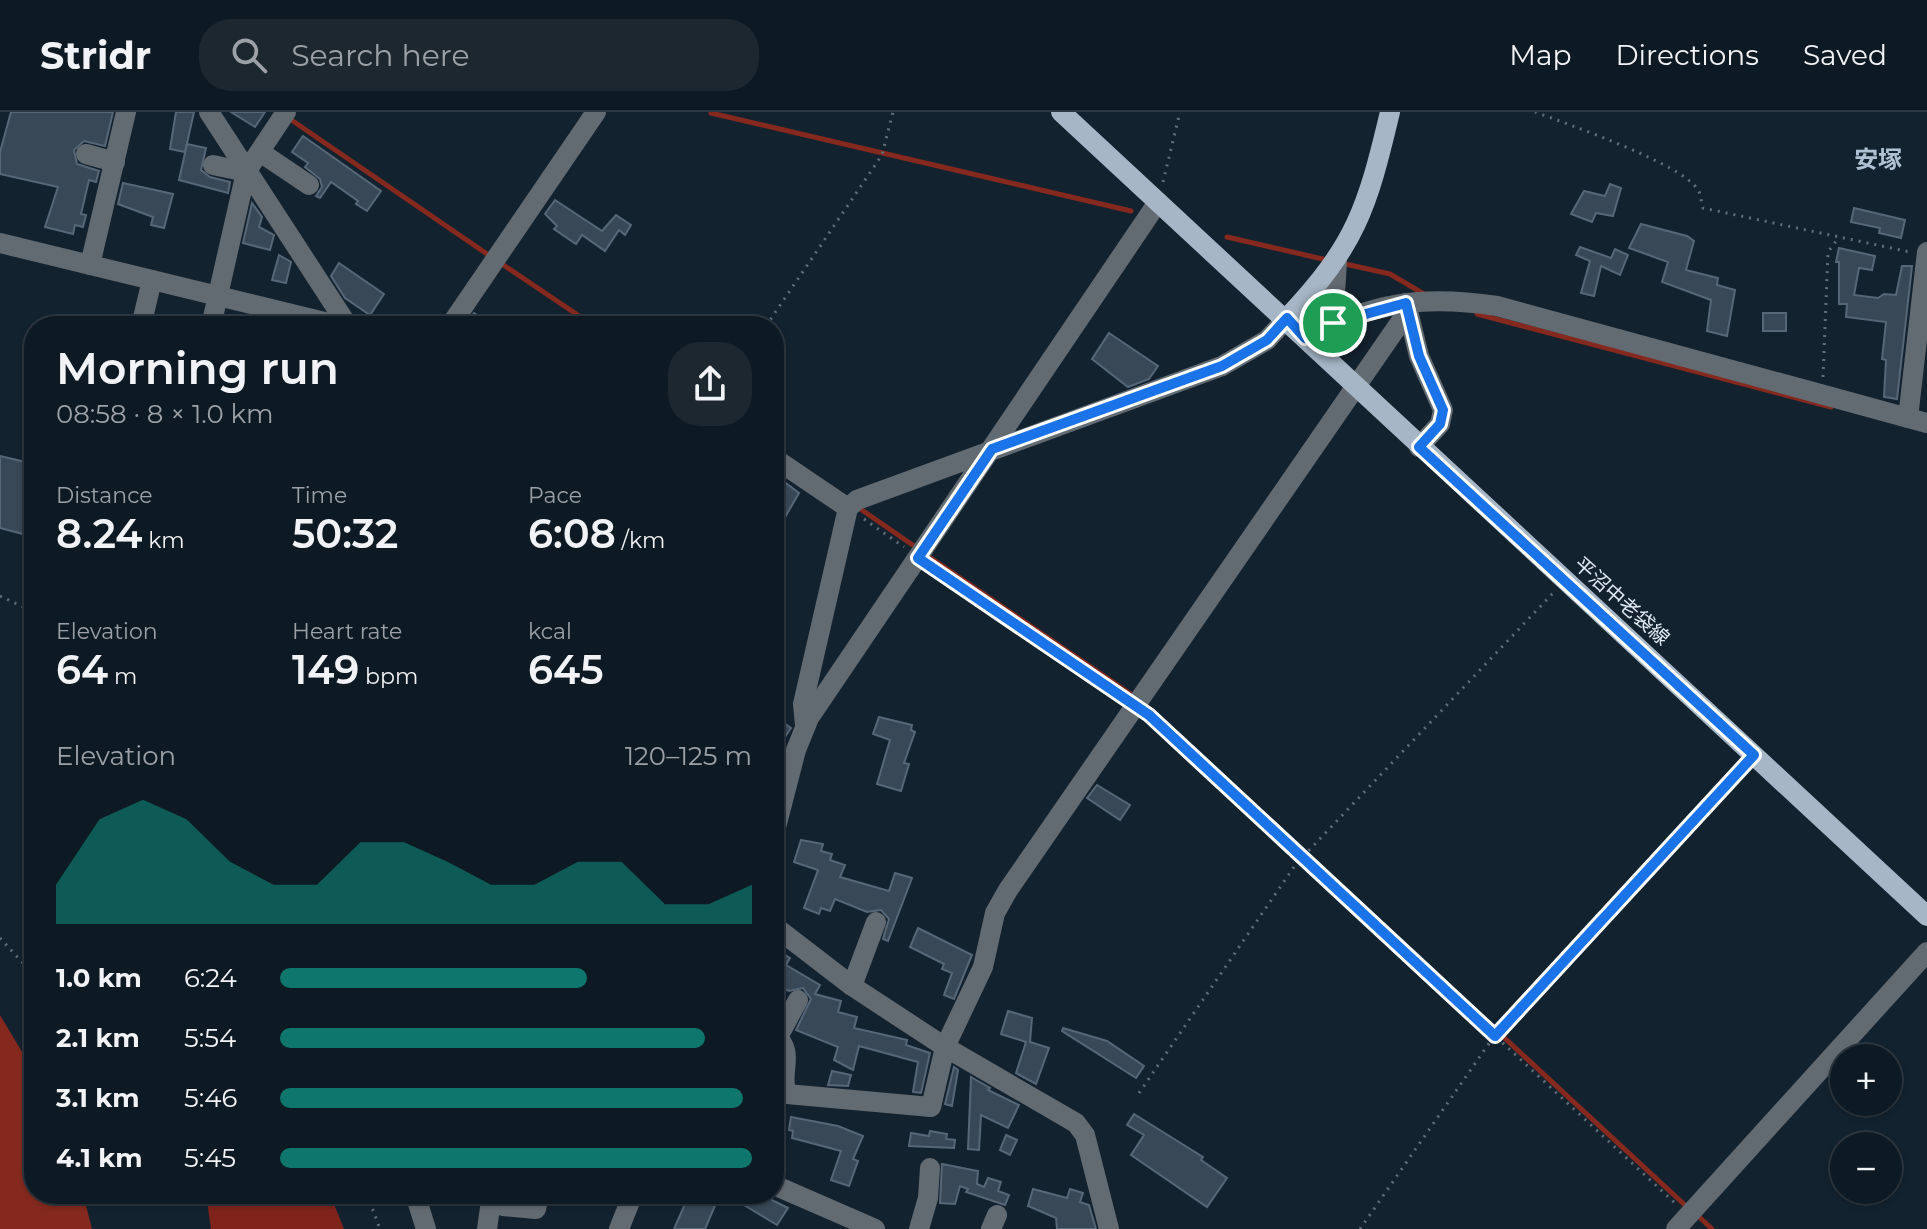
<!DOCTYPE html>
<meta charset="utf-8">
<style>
body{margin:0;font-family:Montserrat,"Noto Sans JP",sans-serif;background:#1c2730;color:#f1f3f6;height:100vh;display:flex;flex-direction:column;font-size:30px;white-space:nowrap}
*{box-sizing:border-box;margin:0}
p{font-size:26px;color:#9ba1a6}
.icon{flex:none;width:44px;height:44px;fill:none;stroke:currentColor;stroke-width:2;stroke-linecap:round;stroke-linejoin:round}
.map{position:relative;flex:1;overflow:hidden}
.panel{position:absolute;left:24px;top:204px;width:760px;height:888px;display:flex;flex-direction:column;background:#0e1a23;border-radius:32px;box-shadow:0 2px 6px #0004,0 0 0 2px #2e3841}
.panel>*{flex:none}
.buttons{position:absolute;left:1830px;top:932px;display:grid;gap:16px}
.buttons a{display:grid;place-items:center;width:72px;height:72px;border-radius:50%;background:#0e1a23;box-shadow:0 2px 6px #0004,0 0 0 2px #2e3841;font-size:40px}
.pin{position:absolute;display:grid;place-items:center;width:68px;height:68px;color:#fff;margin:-34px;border:4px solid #fff;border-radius:50%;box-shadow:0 2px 8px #0007}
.round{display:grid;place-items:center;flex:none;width:84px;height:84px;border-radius:32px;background:#1c2730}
.head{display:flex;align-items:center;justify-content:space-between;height:136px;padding:0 32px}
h1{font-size:44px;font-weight:600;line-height:60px}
.metrics{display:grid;grid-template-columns:repeat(3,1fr);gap:12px;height:136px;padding:8px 32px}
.metrics div{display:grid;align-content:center}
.metrics b{font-size:40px;font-weight:600}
.metrics small{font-size:22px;font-weight:400}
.metrics p{font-size:22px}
.chart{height:224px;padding:16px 32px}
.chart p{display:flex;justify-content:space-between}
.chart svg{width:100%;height:144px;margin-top:8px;fill:#0f766e;opacity:.7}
ul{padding:0 32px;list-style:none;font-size:26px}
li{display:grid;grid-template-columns:128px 96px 1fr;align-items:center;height:60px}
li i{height:20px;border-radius:10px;background:#0f766e}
header{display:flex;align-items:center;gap:48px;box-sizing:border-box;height:112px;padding:0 40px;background:#0e1a23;border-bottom:2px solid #2e3841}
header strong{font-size:38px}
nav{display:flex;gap:44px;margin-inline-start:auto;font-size:28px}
.search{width:560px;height:72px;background:#1c2730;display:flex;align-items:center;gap:20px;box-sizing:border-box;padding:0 28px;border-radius:32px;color:#9ba1a6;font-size:30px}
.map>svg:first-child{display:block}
.forest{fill:#80241b}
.water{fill:#85291e}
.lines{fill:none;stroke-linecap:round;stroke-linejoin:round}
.stream{stroke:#85291e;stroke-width:5}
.building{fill:#384857;stroke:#566777;stroke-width:2}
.path{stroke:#626f7b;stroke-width:3;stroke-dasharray:2 6;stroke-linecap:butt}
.minor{stroke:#636b72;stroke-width:20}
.major{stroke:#a6b6c6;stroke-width:20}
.route-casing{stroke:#fff;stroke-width:16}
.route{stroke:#1a73e8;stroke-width:10}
.labels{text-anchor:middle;stroke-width:6;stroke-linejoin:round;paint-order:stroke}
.street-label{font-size:20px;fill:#e0eaf4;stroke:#13222f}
.quarter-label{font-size:24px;font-weight:bold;fill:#afc2d4;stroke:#13222f}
</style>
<header>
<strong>Stridr</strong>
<div class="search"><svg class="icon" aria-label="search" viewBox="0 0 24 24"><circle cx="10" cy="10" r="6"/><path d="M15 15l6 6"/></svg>Search here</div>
<nav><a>Map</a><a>Directions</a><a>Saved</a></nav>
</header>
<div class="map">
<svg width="1927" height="1117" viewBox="0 0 1927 1117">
<rect width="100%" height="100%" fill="#13222f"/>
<!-- forest -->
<polygon class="forest" points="206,1082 330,1082 344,1117 211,1117"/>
<!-- water -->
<polygon class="water" points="0,903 34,960 34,1082 83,1082 92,1117 0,1117"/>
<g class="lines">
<!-- stream -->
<g class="stream">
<polyline points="711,1 1131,99"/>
<polyline points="287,5 490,144"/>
<polyline points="1227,125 1327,148"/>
<polyline points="499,150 594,214"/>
<polyline points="1341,151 1390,162 1424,182"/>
<polyline points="1477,202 1831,295"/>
<polyline points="856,394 917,436"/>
<polyline points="925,442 1135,585"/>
<polyline points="1143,591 1687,1095"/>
<polyline points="1695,1101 1712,1117"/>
</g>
</g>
<!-- building -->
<g class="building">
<polygon points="11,0 113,0 105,34 84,29 74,38 77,52 99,59 96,70 89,68 81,102 86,103 83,115 75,113 73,122 45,115 58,75 0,62 0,40"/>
<polygon points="176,0 194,0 185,40 170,37"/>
<polygon points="231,0 265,0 255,15"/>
<polygon points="303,24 381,79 367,99 356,92 358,89 331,70 320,86 316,84 322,75 320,67 305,55 308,51 292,40"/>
<polygon points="187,32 206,36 201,58 210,65 230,70 228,81 179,68"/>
<polygon points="123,71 173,82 164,116 151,113 153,105 118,92"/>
<polygon points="1610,72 1621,76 1613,104 1596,101 1592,110 1571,102 1584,79 1605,84"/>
<polygon points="555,88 602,119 616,103 631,113 625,123 619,118 605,139 582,123 576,132 554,117 557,114 545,102"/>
<polygon points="252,91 262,105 259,115 274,123 270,138 243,131"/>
<polygon points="1854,96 1905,108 1901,126 1879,121 1880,116 1851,110"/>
<polygon points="1641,112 1687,124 1694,129 1686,158 1718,166 1717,173 1735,178 1727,224 1707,219 1711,188 1662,170 1668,150 1629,136"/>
<polygon points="1580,135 1611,146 1615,137 1628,143 1620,163 1601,154 1594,184 1581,181 1590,149 1576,143"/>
<polygon points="1839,136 1875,144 1872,158 1859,156 1854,183 1878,186 1884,182 1896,183 1902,154 1912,154 1897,287 1884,285 1886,248 1882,247 1886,210 1846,205 1847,192 1839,192 1839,150 1836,150"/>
<polygon points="279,143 291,150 286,171 272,168"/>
<polygon points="339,151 384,182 370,203 345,186 331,164"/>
<polygon points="474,201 493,214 466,214"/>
<rect x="1763" y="201" width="23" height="18"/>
<polygon points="1109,221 1158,254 1149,267 1128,275 1092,247"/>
<polygon points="0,344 34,352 34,425 0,416"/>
<polygon points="774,362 799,381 784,407 774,400"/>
<polygon points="774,604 791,616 774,641"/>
<polygon points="879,605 912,613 911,618 915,620 904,651 909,652 901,679 877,672 890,628 873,622"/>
<polygon points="1097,673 1130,693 1120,708 1087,686"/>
<polygon points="801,728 823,732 821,739 832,742 830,748 845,753 840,765 889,779 895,761 912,766 888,829 883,827 889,807 881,798 867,800 835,787 830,799 821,796 819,802 804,796 818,758 794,750"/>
<polygon points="918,816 972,843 954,887 944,883 952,861 942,857 944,852 910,835"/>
<polygon points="774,836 790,846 786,853 820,873 815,882 841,889 838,900 857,905 854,916 907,928 906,933 930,941 921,981 913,980 918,950 859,934 853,958 834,948 838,935 796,918 811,887 803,876 789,879 774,872"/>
<polygon points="1008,899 1032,906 1030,930 1049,936 1036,972 1016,961 1026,930 1001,922"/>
<polygon points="1063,916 1107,929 1144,954 1136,966 1062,919"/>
<polygon points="954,955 958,958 952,994 945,992"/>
<polygon points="832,959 851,963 848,974 828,973"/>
<polygon points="971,965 990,976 988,978 1019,993 1008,1016 981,1003 979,1038 968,1037"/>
<polygon points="1134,1002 1203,1045 1201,1048 1227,1066 1207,1095 1131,1043 1144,1023 1127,1013"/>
<polygon points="791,1005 838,1014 863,1024 853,1047 858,1049 849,1074 831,1068 841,1039 792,1026 793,1019 789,1018"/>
<polygon points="930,1019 947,1022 946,1027 955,1028 954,1036 909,1034 911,1021 929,1024"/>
<polygon points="1006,1023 1017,1028 1010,1043 1000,1038"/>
<polygon points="942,1052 978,1059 977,1072 984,1075 988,1066 1001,1070 998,1079 1009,1083 1005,1093 966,1080 968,1077 960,1074 955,1092 940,1091"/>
<polygon points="1033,1077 1067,1086 1070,1077 1083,1081 1080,1090 1089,1093 1096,1117 1057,1117 1056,1106 1028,1094"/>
<polygon points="662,1082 720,1082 705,1117 674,1117 685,1092"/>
<polygon points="726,1082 760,1082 788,1096 777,1113"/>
</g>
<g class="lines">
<!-- path -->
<g class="path">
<path d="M1535,0C1567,12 1683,52 1698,78C1701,82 1701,90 1703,96L1910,140"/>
<polyline points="1163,70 1180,0"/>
<polyline points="766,214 882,43 893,0"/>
<polyline points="1823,265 1828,140 1839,125"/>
<polyline points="864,407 904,435"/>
<polyline points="933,456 1122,584"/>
<polyline points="0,484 34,500"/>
<polyline points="1151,604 1676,1092"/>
<polyline points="0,826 22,850 34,884"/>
<polyline points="34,918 34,926"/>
<polyline points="1139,981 1296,752 1554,480"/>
<polyline points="367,1082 380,1117"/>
<polyline points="1360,1117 1490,930 1744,654"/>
</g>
<!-- minor -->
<g class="minor">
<polyline points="209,0 348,214"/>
<polyline points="260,40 309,73"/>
<polyline points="86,42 115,50"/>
<polyline points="213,53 246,60"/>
<polyline points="0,131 341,214"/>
<polyline points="90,153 126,0"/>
<polyline points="1406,191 1419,244 1443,298 1440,312 1419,335"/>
<polyline points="1333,211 1337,150"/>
<polyline points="141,214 152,168"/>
<polyline points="211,214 246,60 286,0"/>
<polyline points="450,214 596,0"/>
<path d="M1305,226C1373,190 1422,183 1497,194L1927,311"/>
<polyline points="1908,306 1927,140"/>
<polyline points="774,346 848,396"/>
<polyline points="805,613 803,592 848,396 857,388 1222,254 1267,228 1287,206"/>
<polyline points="774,723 796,638 809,606 1158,90"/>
<polyline points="774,814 852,874 945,935 1076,1011 1085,1023 1109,1117"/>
<polyline points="852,874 876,810"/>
<path d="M774,922C797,941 778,960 787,982L931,995L945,935L983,855L995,801L1008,778L1408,199"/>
<polyline points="778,925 798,888"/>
<polyline points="774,1073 875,1117"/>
<polyline points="415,1082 426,1117"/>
<polyline points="494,1089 503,1094 536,1097 539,1082"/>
<polyline points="487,1117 490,1096 498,1082"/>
<polyline points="619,1117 633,1082"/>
<polyline points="919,1117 928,1086 930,1056"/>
<polyline points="991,1117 997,1103"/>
<polyline points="1676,1117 1927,840"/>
</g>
<!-- major -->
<g class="major">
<polyline points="1061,0 1927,804"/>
<path d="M1287,206C1356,133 1367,97 1390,0"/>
</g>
</g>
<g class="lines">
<defs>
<polygon id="route" points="1406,191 1419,244 1443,298 1440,312 1419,335 1754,643 1495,924 1149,603 918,446 992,337 1222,254 1267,228 1287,206 1305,226 1333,211"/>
</defs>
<!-- route casing -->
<use href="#route" class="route-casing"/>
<!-- route -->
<use href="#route" class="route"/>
</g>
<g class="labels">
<!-- street labels -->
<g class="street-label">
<text transform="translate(1622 489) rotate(42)" y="7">平沼中老袋線</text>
</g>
<!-- quarter labels -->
<g class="quarter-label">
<text x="1878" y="56">安塚</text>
</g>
</g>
</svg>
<div class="buttons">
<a>+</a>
<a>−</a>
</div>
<div class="pin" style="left:1333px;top:211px;background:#1e9e55"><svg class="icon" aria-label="arrive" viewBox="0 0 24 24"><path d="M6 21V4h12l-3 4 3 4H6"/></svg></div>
<section class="panel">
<div class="head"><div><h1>Morning run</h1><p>08:58 · 8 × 1.0 km</p></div><a class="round"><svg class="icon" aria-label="share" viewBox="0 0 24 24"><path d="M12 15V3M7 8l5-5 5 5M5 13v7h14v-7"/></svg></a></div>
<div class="metrics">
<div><p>Distance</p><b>8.24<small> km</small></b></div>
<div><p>Time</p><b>50:32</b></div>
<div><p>Pace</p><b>6:08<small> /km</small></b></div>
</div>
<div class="metrics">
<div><p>Elevation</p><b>64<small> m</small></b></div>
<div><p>Heart rate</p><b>149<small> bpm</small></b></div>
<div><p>kcal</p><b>645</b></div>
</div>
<div class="chart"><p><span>Elevation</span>120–125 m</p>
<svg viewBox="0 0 160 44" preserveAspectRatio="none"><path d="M0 44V32L10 12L20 6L30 12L40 25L50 32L60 32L70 19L80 19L90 25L100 32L110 32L120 25L130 25L140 38L150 38L160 32V44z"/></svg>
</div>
<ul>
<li><b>1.0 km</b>6:24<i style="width:65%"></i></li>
<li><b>2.1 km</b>5:54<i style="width:90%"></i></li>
<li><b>3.1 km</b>5:46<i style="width:98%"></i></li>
<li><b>4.1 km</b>5:45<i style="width:100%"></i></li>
</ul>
</section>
</div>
